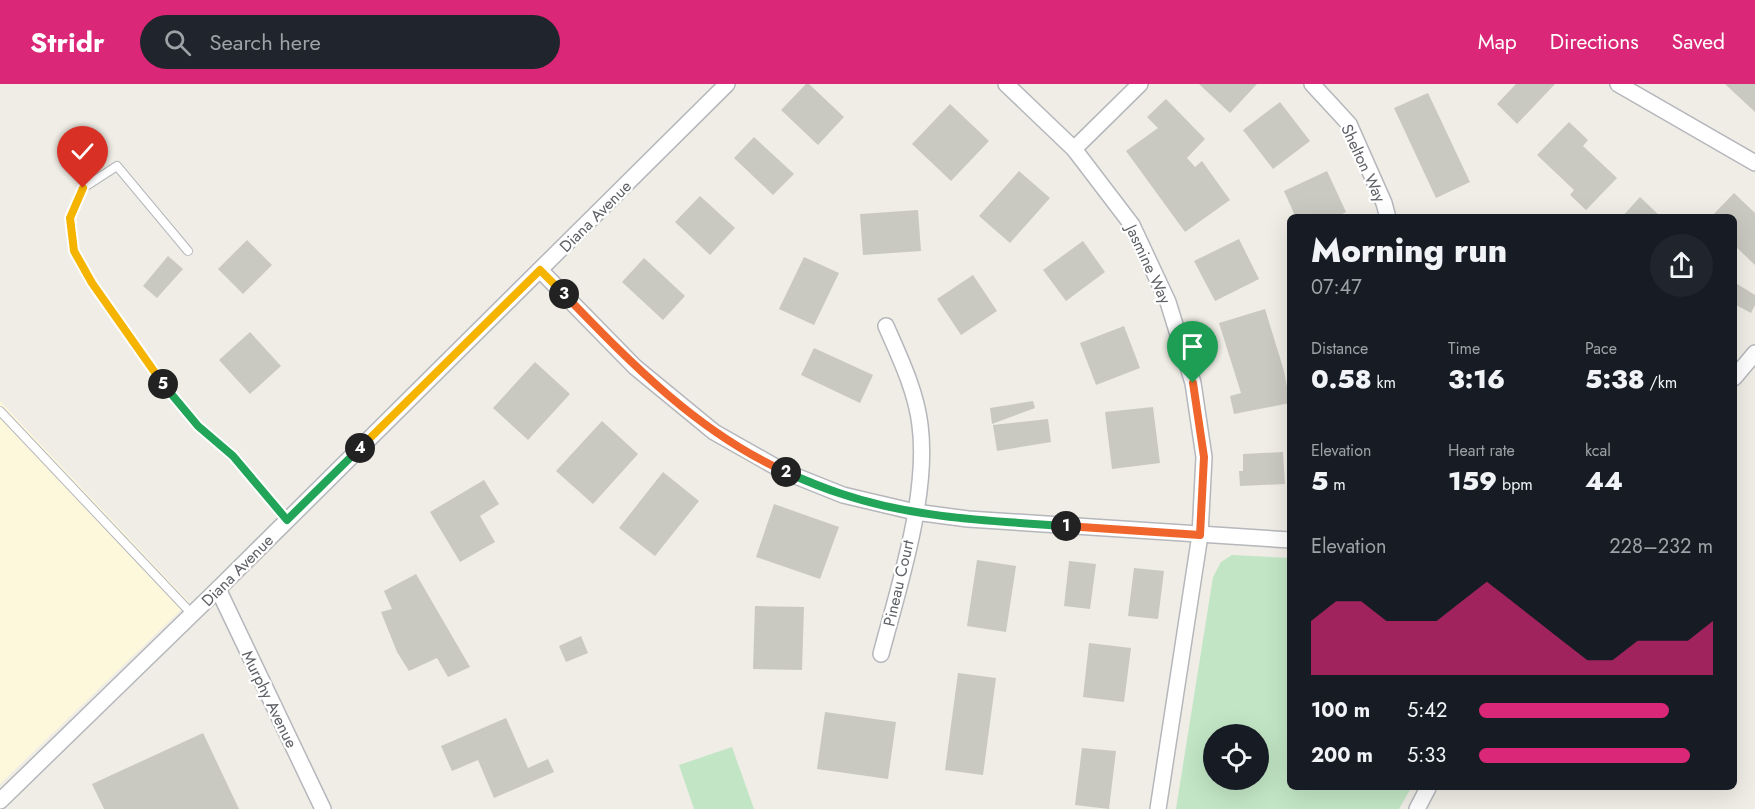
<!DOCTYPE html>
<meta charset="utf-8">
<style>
body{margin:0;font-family:Jost,sans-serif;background:#20242c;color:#f1f3f6;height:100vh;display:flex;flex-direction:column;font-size:22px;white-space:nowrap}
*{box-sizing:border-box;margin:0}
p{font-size:20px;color:#9ea1a6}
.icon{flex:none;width:33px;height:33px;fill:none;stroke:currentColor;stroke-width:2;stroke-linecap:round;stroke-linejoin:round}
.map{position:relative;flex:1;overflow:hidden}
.details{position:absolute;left:1287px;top:130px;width:450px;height:576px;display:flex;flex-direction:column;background:#171b24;border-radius:9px;box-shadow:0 6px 24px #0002}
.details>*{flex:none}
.fabs{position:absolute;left:1203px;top:640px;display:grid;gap:12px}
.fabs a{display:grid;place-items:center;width:66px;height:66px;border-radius:50%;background:#171b24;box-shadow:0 6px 24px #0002;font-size:30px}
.pin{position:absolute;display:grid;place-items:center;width:51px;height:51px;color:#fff;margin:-62px -26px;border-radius:50% 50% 50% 0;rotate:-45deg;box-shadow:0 0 6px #0007}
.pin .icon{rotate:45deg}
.km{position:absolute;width:30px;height:30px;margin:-15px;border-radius:50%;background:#222;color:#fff;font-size:16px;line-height:30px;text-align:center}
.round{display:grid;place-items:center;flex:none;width:63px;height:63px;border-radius:32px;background:#20242c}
.headline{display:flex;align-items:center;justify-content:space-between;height:102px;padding:0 24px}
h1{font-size:33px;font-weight:800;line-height:45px}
.metrics{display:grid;grid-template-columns:repeat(3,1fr);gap:9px;height:102px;padding:6px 24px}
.metrics div{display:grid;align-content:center}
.metrics b{font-size:26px;font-weight:800}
.metrics small{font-size:16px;font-weight:400}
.metrics p{font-size:16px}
.chart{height:168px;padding:12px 24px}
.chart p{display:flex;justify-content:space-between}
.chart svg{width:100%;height:108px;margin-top:6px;fill:#db2777;opacity:.7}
ul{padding:0 24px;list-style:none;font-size:20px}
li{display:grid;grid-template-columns:96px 72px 1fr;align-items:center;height:45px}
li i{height:15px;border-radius:8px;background:#db2777}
header{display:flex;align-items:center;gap:36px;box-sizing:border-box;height:84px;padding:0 30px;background:#db2777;color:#fff}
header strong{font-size:28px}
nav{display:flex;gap:33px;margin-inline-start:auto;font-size:21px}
.search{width:420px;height:54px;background:#20242c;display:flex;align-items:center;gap:15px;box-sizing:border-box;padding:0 21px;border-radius:33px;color:#9ea1a6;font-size:22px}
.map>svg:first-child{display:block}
.commercial{fill:#fdf8dc}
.green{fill:#c2e6c5;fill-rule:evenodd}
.building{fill:#cac9c1}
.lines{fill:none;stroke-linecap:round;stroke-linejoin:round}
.lane-casing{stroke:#b5b7bc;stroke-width:10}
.street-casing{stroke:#b5b7bc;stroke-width:18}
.lane{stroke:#fff;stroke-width:8}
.street{stroke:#fff;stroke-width:15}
.split-1-casing{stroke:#fff;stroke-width:12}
.split-2-casing{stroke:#fff;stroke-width:12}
.split-3-casing{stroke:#fff;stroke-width:12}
.split-4-casing{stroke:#fff;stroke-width:12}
.split-5-casing{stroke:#fff;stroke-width:12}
.split-6-casing{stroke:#fff;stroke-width:12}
.split-1{stroke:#f0652b;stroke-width:8}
.split-2{stroke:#22a559;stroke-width:8}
.split-3{stroke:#f0652b;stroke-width:8}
.split-4{stroke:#f5b400;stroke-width:8}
.split-5{stroke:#22a559;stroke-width:8}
.split-6{stroke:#f5b400;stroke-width:8}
.labels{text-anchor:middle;stroke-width:4.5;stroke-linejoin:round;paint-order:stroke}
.street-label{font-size:16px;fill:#5d6065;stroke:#fff}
</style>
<header>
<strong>Stridr</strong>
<div class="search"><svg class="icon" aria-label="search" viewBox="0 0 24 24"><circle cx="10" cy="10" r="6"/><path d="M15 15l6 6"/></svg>Search here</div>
<nav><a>Map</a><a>Directions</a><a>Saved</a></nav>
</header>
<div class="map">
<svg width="1755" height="725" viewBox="0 0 1755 725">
<rect width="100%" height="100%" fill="#efede5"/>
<!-- commercial -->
<polygon class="commercial" points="0,317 189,518 0,700"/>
<!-- green -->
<g class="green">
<path d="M1232,471L1290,474V704H1411L1399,725H1176L1213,493L1221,478ZM1214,651H1258V696H1214Z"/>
<polygon points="732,663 754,725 694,725 679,681"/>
</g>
<!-- building -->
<g class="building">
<polygon points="806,0 809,0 844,33 818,61 781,26"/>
<polygon points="1199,0 1257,0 1230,29"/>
<polygon points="1516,0 1555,0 1517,40 1497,20"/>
<polygon points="1725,0 1755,0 1755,28"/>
<polygon points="1428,9 1470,98 1436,114 1394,24"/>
<polygon points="1166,15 1205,55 1187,74 1195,83 1202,77 1230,116 1185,148 1126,67 1158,44 1147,33"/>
<polygon points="1280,18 1310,57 1273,85 1243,46"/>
<polygon points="950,20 989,57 951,97 912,60"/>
<polygon points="1569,38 1588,56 1583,62 1617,94 1586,126 1570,111 1574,106 1537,71"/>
<polygon points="754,53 794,90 773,111 734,74"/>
<polygon points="1019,87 1050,114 1010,159 979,132"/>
<polygon points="1327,87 1346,128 1335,134 1296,134 1284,107"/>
<polygon points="1734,109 1755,129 1755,181 1734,161 1734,134 1710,134"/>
<polygon points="700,112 735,144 710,171 675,138"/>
<polygon points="1640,113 1662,134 1621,134"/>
<polygon points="918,126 921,167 863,171 860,130"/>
<polygon points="1239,155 1259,195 1215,217 1194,177"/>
<polygon points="247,156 272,181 243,210 218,185"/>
<polygon points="1083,157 1105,188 1066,217 1043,186"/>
<polygon points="168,172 183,185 157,214 143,202"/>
<polygon points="804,173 839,189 814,241 779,225"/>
<polygon points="644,174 685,212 663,236 622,198"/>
<polygon points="973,191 997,227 961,251 937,215"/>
<polygon points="1734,198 1755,211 1755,221 1751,229 1734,220"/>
<polygon points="1265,225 1284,287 1290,319 1234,330 1230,312 1241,309 1219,239"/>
<polygon points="1124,242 1140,284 1096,301 1080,259"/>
<polygon points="250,248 281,282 250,310 219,276"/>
<polygon points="814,264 873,291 860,319 801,291"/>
<polygon points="535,278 570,310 528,356 493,324"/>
<polygon points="1033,317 1035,324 992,340 990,324"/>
<polygon points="1153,323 1160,379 1112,385 1105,328"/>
<polygon points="1048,335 1051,358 997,367 993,341"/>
<polygon points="602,337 638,370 593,420 556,387"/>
<polygon points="1283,368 1285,400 1240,402 1239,387 1243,387 1243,370"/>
<polygon points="663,388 699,417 655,472 619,444"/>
<polygon points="484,396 499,420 480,432 495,458 460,478 430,428"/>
<polygon points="774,420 839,443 820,495 756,473"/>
<polygon points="977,476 1016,482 1006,548 967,542"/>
<polygon points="1069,477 1096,480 1090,525 1064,522"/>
<polygon points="1134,484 1164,487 1158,535 1128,532"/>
<polygon points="416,490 470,583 448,593 437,574 409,587 397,568 381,528 392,525 384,507"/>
<polygon points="755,522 804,523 802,586 753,585"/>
<polygon points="581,552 588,569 566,578 559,562"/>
<polygon points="1089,559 1131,564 1124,618 1083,613"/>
<polygon points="958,589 996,594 983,691 945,686"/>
<polygon points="825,628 896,638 888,695 817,685"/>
<polygon points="506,634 528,684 548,675 554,688 494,714 478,676 452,687 441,662"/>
<polygon points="203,649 239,725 104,725 92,700"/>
<polygon points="1082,664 1116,667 1109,725 1075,721"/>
</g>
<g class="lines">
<defs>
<g id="lane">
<polyline points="188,167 117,82 83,104 70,134 74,167 92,199 164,301 198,342 233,372 287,436"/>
<polyline points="0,327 192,530"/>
</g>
<g id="street">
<polyline points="1006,0 1074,65 1132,141 1168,218 1193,299 1204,373 1200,451 1158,725"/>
<polyline points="1312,0 1349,40 1384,119 1388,134"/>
<polyline points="1618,0 1755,79"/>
<polyline points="1074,65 1140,0"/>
<polyline points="540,186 635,283 714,348 783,387 843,411 915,428 968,435 1290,456"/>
<polyline points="1734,294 1755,269"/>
<polyline points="218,505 323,725"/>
<path d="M881,570C899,502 929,410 920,341C916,307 900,274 886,242"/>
<polyline points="0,717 218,505 727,0"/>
<polyline points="1417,725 1428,704"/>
</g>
</defs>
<!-- lane casing -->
<use href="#lane" class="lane-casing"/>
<!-- street casing -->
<use href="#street" class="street-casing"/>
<!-- lane -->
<use href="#lane" class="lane"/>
<!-- street -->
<use href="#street" class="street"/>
</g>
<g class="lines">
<defs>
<polyline id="split-1" points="1066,442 1200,451 1204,373 1193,299"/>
<path id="split-2" d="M786,388C804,396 823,404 842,410C913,434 991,437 1066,442"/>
<path id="split-3" d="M564,210C630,278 697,348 786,388"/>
<polyline id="split-4" points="360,364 540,186 564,210"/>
<polyline id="split-5" points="163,300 198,342 233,372 287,436 360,364"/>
<polyline id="split-6" points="83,104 70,134 74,167 92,199 163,300"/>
</defs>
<!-- split-1 casing -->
<use href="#split-1" class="split-1-casing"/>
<!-- split-2 casing -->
<use href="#split-2" class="split-2-casing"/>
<!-- split-3 casing -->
<use href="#split-3" class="split-3-casing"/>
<!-- split-4 casing -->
<use href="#split-4" class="split-4-casing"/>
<!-- split-5 casing -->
<use href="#split-5" class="split-5-casing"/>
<!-- split-6 casing -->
<use href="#split-6" class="split-6-casing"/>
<!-- split-1 -->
<use href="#split-1" class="split-1"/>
<!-- split-2 -->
<use href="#split-2" class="split-2"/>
<!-- split-3 -->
<use href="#split-3" class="split-3"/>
<!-- split-4 -->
<use href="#split-4" class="split-4"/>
<!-- split-5 -->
<use href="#split-5" class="split-5"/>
<!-- split-6 -->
<use href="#split-6" class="split-6"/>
</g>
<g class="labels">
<!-- street labels -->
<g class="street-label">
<text transform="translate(1364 79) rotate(65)" y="6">Shelton Way</text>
<text transform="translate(595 132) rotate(-45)" y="6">Diana Avenue</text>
<text transform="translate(1149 180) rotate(65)" y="6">Jasmine Way</text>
<text transform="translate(237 486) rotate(-45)" y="6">Diana Avenue</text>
<text transform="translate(898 499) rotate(-77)" y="6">Pineau Court</text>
<text transform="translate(270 615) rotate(64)" y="6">Murphy Avenue</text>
</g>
</g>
</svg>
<div class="fabs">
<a><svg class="icon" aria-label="locate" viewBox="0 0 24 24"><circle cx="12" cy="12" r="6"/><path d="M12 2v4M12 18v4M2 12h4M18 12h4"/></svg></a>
</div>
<div class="pin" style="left:1193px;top:299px;background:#1e9e55"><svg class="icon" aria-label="arrive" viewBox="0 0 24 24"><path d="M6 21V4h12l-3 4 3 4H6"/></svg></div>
<div class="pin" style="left:83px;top:104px;background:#d93025"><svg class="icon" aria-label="check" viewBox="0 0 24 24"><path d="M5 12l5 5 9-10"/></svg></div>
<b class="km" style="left:1066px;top:442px">1</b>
<b class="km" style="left:786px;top:388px">2</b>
<b class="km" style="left:564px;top:210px">3</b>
<b class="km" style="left:360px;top:364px">4</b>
<b class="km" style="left:163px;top:300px">5</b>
<section class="details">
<div class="headline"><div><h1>Morning run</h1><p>07:47</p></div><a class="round"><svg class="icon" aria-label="share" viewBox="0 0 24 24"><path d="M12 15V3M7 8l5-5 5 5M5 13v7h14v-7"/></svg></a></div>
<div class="metrics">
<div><p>Distance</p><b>0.58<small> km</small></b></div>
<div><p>Time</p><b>3:16</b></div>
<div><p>Pace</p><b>5:38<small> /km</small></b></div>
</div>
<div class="metrics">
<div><p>Elevation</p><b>5<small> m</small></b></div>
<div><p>Heart rate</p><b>159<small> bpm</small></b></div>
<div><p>kcal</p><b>44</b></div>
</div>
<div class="chart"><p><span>Elevation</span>228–232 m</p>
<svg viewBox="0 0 160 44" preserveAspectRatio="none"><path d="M0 44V22L10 14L20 14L30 22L40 22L50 22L60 14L70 6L80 14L90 22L100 30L110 38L120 38L130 30L140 30L150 30L160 22V44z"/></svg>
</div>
<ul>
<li><b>100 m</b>5:42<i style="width:81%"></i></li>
<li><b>200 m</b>5:33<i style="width:90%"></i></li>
</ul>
</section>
</div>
